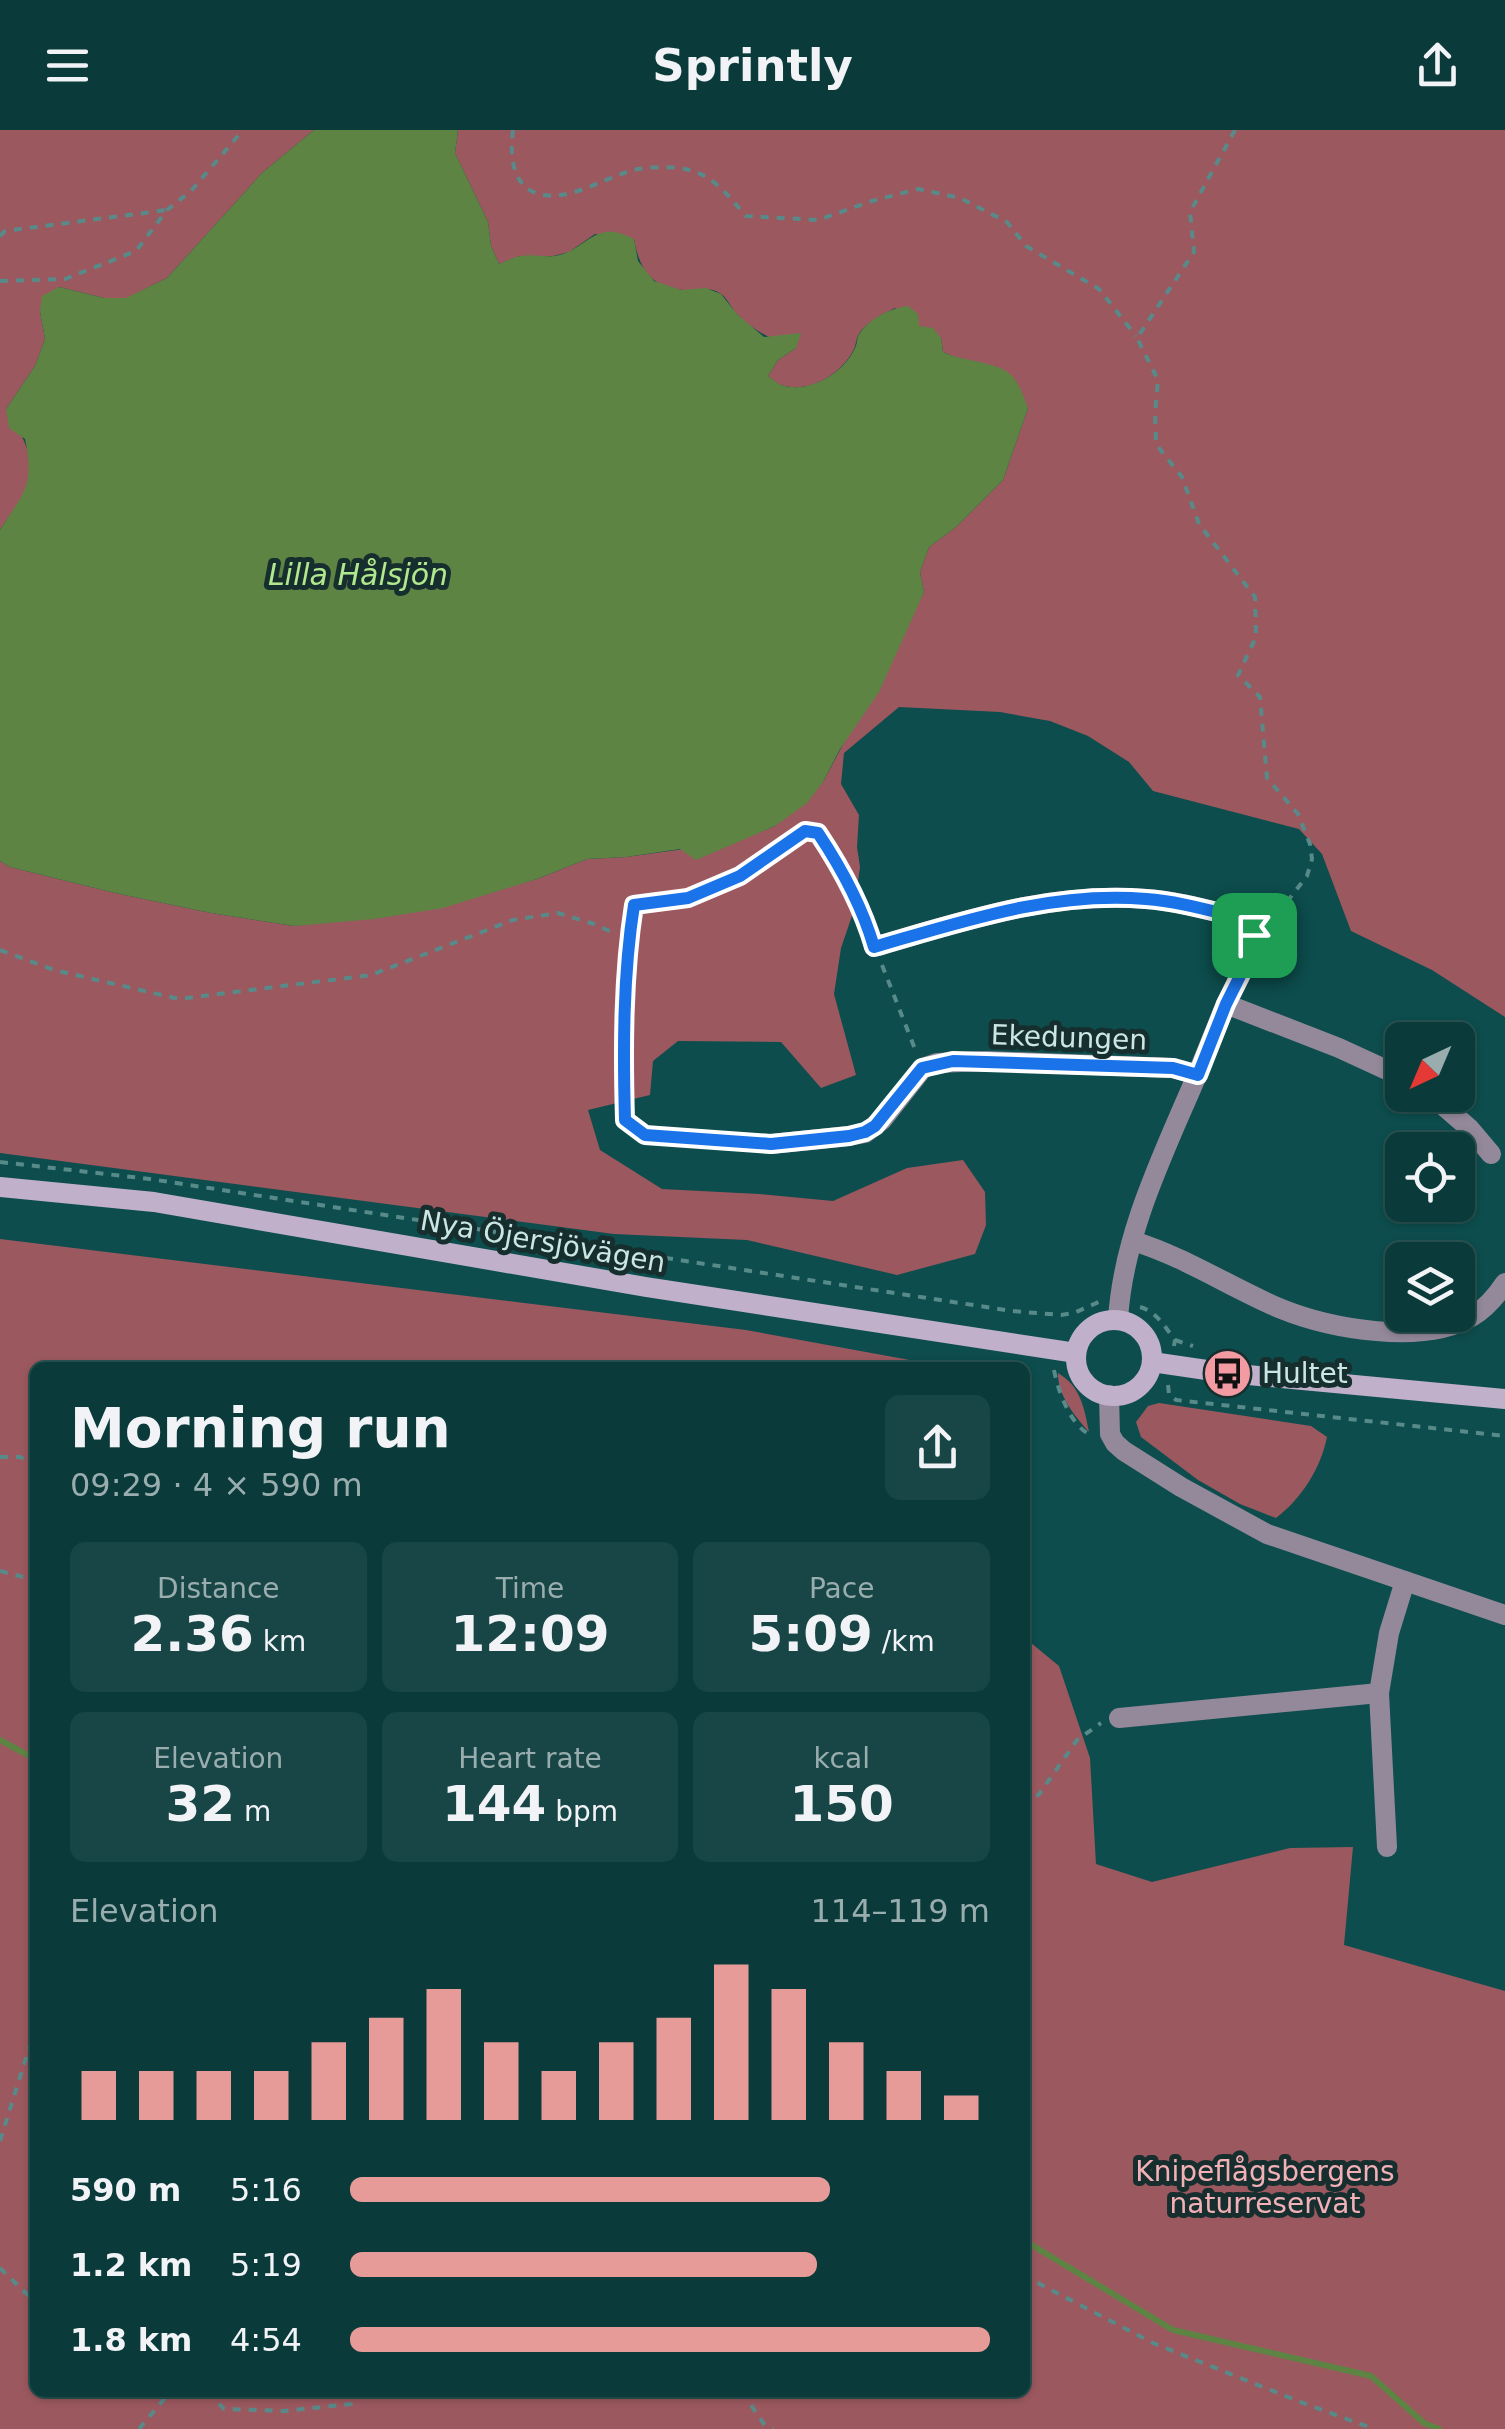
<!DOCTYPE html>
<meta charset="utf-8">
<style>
body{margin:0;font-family:"DejaVu Sans",sans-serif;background:#184545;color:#f1f3f6;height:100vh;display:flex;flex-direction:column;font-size:38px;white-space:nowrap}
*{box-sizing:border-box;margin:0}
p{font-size:32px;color:#99adaf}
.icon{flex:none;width:55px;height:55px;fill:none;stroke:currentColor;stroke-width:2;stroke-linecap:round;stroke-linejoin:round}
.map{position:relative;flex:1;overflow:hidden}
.drawer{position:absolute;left:30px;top:1232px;width:1000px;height:1035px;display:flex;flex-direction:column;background:#0a3a3a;border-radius:15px;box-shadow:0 2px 8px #0004,0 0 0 2px #2a5454}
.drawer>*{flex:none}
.needle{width:65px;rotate:224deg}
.buttons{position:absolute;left:1385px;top:892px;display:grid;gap:20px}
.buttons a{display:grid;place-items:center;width:90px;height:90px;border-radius:15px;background:#0a3a3a;box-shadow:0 2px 8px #0004,0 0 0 2px #2a5454;font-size:50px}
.pin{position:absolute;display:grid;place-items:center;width:85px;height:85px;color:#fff;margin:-42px;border-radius:20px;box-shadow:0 5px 15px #0006}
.round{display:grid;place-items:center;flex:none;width:105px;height:105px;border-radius:15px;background:#184545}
.head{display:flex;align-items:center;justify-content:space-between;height:170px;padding:0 40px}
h1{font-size:55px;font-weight:800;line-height:75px}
.metrics{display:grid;grid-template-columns:repeat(3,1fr);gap:15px;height:170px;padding:10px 40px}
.metrics div{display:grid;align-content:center;border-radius:15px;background:#184545;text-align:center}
.metrics b{font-size:50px;font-weight:800}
.metrics small{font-size:28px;font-weight:400}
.metrics p{font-size:28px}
.chart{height:280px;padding:20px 40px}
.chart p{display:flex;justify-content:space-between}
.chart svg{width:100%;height:180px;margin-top:10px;stroke:#e69b98;stroke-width:6}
ul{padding:0 40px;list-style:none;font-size:32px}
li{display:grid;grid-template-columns:160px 120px 1fr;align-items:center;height:75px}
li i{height:25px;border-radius:12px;background:#e69b98}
header{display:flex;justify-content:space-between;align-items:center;height:130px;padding:0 40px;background:#0a3a3a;font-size:45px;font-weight:800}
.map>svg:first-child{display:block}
.green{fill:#9b585f}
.water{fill:#5e8444}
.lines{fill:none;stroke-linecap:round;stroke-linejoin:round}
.stream{stroke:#5e8444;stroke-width:6}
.path{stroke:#588a89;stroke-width:4;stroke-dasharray:8 8;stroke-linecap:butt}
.lane{stroke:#94899a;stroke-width:11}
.street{stroke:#94899a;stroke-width:20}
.secondary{stroke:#c0b0ca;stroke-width:20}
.route-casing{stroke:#fff;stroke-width:20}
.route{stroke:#1a73e8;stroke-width:12}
.labels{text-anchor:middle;stroke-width:10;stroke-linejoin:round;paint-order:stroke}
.street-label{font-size:28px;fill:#cae7e5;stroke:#162f2e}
.poi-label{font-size:28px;fill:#cae7e5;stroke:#162f2e;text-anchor:start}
.park-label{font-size:28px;fill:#f3b0b6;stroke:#162f2e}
.water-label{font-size:30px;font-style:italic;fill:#b2e88d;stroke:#162f2e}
</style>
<header><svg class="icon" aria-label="menu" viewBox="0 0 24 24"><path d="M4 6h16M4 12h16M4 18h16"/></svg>Sprintly<svg class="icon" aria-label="share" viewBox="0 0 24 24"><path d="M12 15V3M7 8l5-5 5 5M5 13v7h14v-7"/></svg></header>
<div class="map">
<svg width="1505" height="2299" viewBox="0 0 1505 2299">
<rect width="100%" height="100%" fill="#0d4d4d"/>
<!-- green -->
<g class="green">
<path d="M0,0H314L262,43L167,148L127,168H104L59,157L40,182L45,209L35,236L6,279C21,302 39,331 26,360C19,374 8,387 0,400Z"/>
<path d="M458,0H1505V887L1432,840L1351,801L1322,724L1299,699L1153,661L1129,632L1088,606L1050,591L1000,582L899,577L844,623L841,654L859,685L857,717L860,737L854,780L841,818L834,864L856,945L821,958L781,912L678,911L653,931L650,965L588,980L600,1020L662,1059L759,1064L833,1071L907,1038L963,1030L985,1062L986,1095L975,1124L897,1145L747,1110L614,1104L0,1023V731L10,737L115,763L211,783L294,796L494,761L537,749L587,729L626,727L735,712L775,696L823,652L924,462L920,442L929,417L956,397L1003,350L1028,278L997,237L957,228L943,222L941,208L918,196L895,178C883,184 864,193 858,206C856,210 856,216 853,221C840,245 809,264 781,255C776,253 772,249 768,246L778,230L796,218C773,210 753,201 736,183C731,177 727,168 721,164C709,155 697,161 683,160C651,158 639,138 634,109L595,104L569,122L553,126H520L499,134L491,116L488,92L455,23Z"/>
<polygon points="0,1109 746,1200 948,1237 35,1238 35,2262 1025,2262 1025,1508 1059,1536 1090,1628 1096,1734 1152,1752 1290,1718 1353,1717 1344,1815 1505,1861 1505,2299 0,2299"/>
<path d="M1058,1243C1081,1257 1084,1277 1089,1302C1074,1285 1058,1266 1058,1243Z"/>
<path d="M1159,1273L1311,1296L1327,1307C1321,1338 1301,1369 1276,1388L1240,1374L1198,1350L1141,1307L1136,1292L1148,1276Z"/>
</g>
<!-- water -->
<path class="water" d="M314,0H458L455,23L488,92L491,116L499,134C506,131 514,127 521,126C532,124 543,127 554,126C588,121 593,87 634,109L638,131L654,151L681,160L706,158L721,164L737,184L764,207L801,203L796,218L778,230L768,246C770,247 778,254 781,255C809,264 843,244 855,218C858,212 856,209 860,203C870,188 891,178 908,176L918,184L919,196L933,198L941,208L943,222C963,232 1000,231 1013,247C1020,255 1024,268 1028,278L1003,350L956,397L929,417L920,442L924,462L879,562L840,619L823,652L807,673L775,696L696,730L680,719L626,727L587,729L537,749L443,778L374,789L294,796L211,783L115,763L10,737L0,731V400C24,362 35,356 25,309L9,298L6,279L35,236L45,209L40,182L42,166L59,157L104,168H126L167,148L262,43Z"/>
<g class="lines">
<!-- stream -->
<g class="stream">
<polyline points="0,1610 35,1629"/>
<polyline points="1025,2111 1173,2200 1371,2246 1424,2293 1439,2299"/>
</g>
<!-- path -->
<g class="path">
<path d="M513,0C507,44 522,75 571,63C594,57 615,44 638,39C651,37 672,36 685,39C713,44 728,66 746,86L818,90L872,71L918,59L960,68L1007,92L1026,116L1099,159L1136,206"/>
<polyline points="1235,0 1190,82 1194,122 1137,208 1158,250 1155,283 1156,314 1182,347 1199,394 1255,467 1256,507 1238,545 1260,567 1267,648 1298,684 1310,714 1312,729 1307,746 1269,795"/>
<polyline points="0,106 5,101 167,80"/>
<polyline points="0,151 65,149 136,121 167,80 191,61 243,0"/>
<path d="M631,794L635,775L688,768L740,746L805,701L818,703C837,732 858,765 869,798"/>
<polyline points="0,820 54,840 179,869 371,845 513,790 558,783 594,794 616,804"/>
<polyline points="882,835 915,919"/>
<polyline points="0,1032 150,1049 1012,1181 1061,1185 1074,1183 1101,1171"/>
<path d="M1140,1177C1156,1181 1165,1197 1175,1210L1174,1216"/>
<polyline points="1175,1210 1193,1216"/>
<path d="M1054,1240C1058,1261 1071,1298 1093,1306"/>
<polyline points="1168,1255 1169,1264 1176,1270 1505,1306"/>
<polyline points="0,1327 20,1327 35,1334"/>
<polyline points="0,1441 35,1450"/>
<polyline points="1025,1678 1040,1663 1077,1610 1101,1593"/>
<polyline points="0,2011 35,1899"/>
<polyline points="0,2138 35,2172"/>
<polyline points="1025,2143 1034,2151 1153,2213 1303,2273 1374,2299"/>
<polyline points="208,2262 224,2279 284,2281 351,2274 363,2262"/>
<polyline points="742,2262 764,2294 773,2299"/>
<polyline points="139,2299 170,2262"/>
</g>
<!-- lane -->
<polyline class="lane" points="629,810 624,945 625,990 645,1005 771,1014"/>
<!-- street -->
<g class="street">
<path d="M874,817C964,791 1052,761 1146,769C1177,771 1208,780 1237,787L1246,793L1254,805L1252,822L1226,874L1197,945"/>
<polyline points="1226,874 1339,918 1402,947"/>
<polyline points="1431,965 1469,998 1491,1024"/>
<path d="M771,1014L849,1006L865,1003L882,990L923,938L937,933L986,931L1173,938L1197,945C1164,1023 1123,1104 1118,1190"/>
<path d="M1133,1111C1185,1127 1230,1157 1279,1178C1330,1199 1424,1216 1473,1186C1486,1178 1497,1165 1505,1153"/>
<polyline points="1109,1265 1110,1304 1115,1313 1124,1321 1181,1357 1267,1404 1505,1485"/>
<polyline points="1119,1588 1379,1563"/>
<polyline points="1387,1717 1379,1563 1389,1503 1405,1451"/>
</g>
<!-- secondary -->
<g class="secondary">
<polyline points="0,1057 154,1072 646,1157 1076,1223"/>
<circle cx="1114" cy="1228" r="38"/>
<polyline points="1152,1232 1227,1243 1505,1269"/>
</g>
</g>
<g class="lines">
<defs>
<path id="route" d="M805,701L818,703C842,739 862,776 874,817C964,791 1052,761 1146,769C1176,771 1208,780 1237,787L1246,793L1254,805L1252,822L1226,874L1198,945L1173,938L953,931L922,938L875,996L865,1002L849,1006L771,1014L645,1005L625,990C623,919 623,845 634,775L688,768L740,746Z"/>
</defs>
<!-- route casing -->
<use href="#route" class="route-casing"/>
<!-- route -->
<use href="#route" class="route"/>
</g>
<!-- icons -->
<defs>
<symbol id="bus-disc" viewBox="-11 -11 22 22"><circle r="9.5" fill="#f49aa3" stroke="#162f2e"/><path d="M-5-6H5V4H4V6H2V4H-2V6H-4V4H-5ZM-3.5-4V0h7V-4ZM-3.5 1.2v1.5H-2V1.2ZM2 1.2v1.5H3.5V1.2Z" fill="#111"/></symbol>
</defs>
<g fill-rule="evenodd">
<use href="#bus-disc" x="1200" y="1216" width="55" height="55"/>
</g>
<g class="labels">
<!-- street labels -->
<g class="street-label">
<text transform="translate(1069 907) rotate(2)" y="10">Ekedungen</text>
<text transform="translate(543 1111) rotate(10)" y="10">Nya Öjersjövägen</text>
</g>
<!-- poi labels -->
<g class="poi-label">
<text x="1262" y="1253">Hultet</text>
</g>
<!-- park labels -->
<g class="park-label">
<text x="1265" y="2051">Knipeflågsbergens<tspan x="1265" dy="32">naturreservat</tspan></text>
</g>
<!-- water labels -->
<g class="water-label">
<text x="358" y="455">Lilla Hålsjön</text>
</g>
</g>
</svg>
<div class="buttons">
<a><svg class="needle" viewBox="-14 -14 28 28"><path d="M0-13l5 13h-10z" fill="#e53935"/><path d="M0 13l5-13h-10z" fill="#99adaf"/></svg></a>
<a><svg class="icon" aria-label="locate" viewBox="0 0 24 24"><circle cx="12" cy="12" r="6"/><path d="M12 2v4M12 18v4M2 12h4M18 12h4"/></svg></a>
<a><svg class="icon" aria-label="layers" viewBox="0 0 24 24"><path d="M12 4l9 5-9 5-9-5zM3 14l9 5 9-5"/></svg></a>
</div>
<div class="pin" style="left:1254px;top:805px;background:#1e9e55"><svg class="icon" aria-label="arrive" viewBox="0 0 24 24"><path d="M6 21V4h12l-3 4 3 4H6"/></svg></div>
<section class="drawer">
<div class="head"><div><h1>Morning run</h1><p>09:29 · 4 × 590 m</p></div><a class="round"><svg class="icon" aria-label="share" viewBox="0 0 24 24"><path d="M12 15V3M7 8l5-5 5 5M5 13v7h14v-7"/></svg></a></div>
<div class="metrics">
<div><p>Distance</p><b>2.36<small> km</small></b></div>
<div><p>Time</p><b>12:09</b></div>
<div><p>Pace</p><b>5:09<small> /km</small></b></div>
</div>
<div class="metrics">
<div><p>Elevation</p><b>32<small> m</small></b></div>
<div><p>Heart rate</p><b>144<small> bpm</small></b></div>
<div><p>kcal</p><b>150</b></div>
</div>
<div class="chart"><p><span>Elevation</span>114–119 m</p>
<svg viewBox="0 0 160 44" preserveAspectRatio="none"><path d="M5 44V32M15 44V32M25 44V32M35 44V32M45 44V25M55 44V19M65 44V12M75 44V25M85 44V32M95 44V25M105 44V19M115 44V6M125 44V12M135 44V25M145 44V32M155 44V38"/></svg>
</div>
<ul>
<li><b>590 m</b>5:16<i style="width:75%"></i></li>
<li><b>1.2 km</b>5:19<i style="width:73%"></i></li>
<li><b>1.8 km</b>4:54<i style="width:100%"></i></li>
</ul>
</section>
</div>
